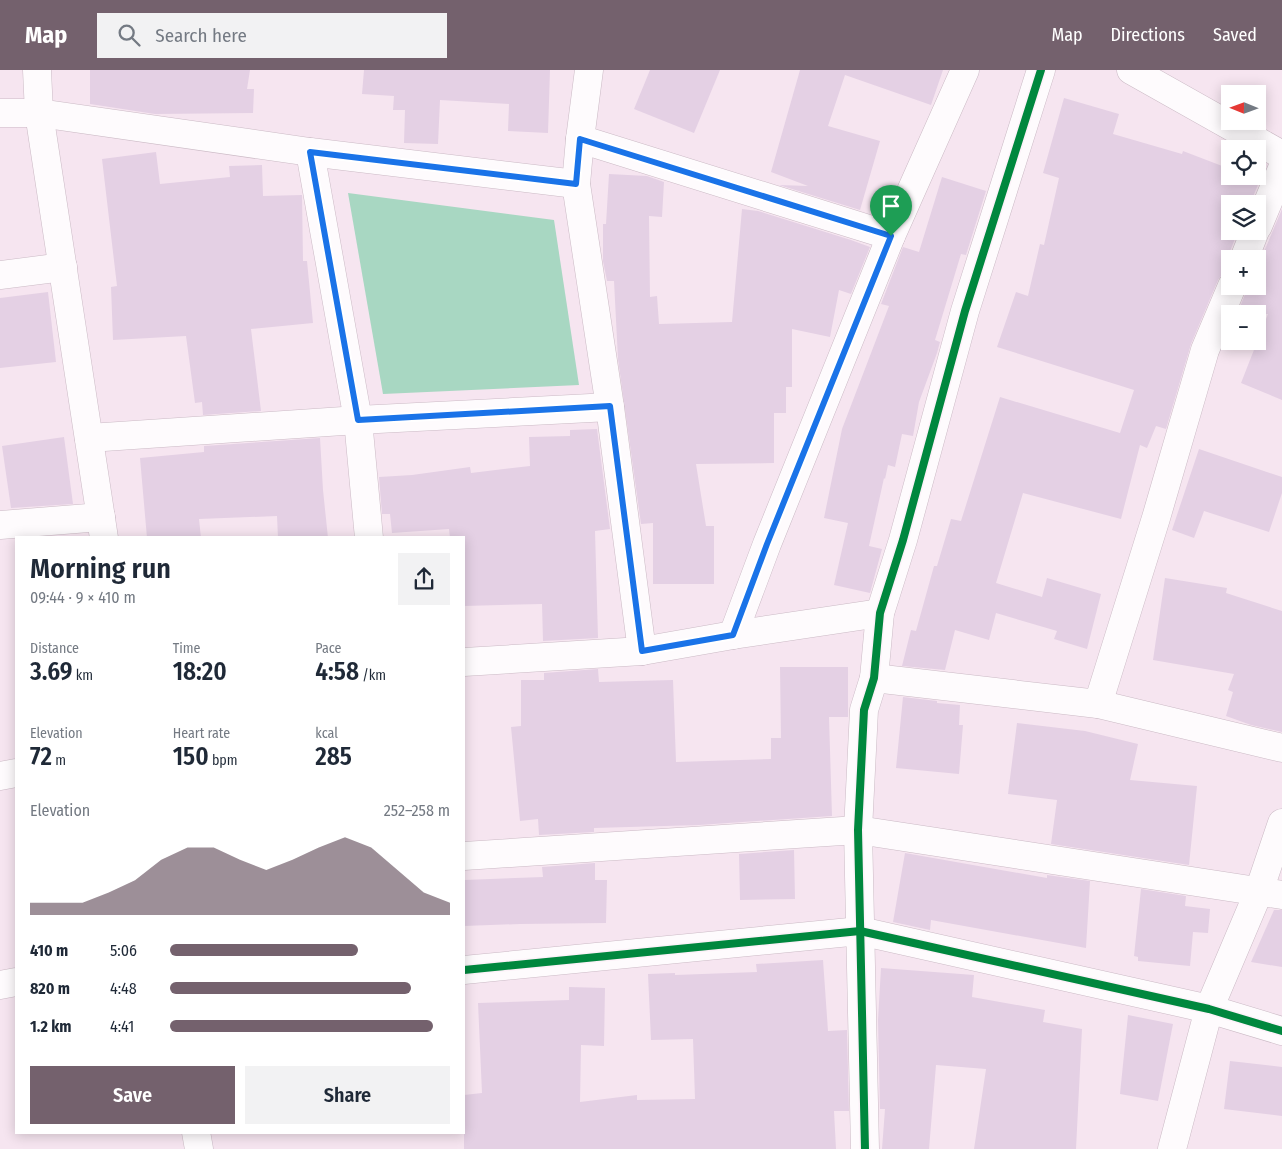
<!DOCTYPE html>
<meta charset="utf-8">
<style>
body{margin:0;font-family:"Fira Sans Condensed",sans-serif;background:#f2f2f3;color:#1f2937;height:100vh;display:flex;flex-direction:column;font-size:19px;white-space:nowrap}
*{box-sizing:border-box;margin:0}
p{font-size:16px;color:#747a83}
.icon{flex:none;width:28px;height:28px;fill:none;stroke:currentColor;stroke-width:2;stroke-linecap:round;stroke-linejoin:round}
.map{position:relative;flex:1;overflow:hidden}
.drawer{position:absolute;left:15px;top:466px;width:450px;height:598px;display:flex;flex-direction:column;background:#fff;border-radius:0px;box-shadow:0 2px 12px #0003}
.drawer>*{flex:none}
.needle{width:32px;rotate:271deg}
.fabs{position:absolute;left:1221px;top:15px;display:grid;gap:10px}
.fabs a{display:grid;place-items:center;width:45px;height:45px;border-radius:0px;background:#fff;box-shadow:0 2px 12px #0003;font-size:25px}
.pin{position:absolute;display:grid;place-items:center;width:42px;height:42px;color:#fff;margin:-51px -21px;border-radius:50% 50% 50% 0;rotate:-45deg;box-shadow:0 0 5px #0007}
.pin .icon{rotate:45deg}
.round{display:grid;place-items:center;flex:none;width:52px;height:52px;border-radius:0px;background:#f2f2f3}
.headline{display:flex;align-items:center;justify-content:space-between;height:85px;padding:0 15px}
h1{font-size:28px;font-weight:600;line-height:38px}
.stats{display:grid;grid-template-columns:repeat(3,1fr);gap:8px;height:85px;padding:5px 15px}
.stats div{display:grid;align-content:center}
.stats b{font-size:25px;font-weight:600}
.stats small{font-size:14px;font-weight:400}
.stats p{font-size:14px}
.chart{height:140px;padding:10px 15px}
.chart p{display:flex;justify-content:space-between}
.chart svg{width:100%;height:90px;margin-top:5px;fill:#74616d;opacity:.7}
.button{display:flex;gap:10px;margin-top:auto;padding:10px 15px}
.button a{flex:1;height:58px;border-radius:0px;background:#74616d;color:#fff;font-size:20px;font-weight:600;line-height:58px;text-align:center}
.button a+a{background:#f2f2f3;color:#1f2937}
ul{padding:0 15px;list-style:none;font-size:16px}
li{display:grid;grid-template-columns:80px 60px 1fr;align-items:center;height:38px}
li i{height:12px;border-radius:6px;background:#74616d}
header{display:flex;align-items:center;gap:30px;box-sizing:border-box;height:70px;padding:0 25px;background:#74616d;color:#fff}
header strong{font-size:24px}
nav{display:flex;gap:28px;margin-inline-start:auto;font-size:18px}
.search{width:350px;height:45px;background:#f2f2f3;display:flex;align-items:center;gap:12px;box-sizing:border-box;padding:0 18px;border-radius:0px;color:#747a83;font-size:19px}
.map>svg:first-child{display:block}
.green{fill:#a8d7c2}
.building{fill:#e4d0e4}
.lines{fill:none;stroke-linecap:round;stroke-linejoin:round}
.minor-casing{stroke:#cbbac5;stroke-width:29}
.major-casing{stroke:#cbbac5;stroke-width:29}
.minor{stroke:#fefbfd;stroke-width:28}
.major{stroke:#fefbfd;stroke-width:28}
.cycleway-casing{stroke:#fdf2f9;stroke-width:11}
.cycleway{stroke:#00873e;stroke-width:8}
.route-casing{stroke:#fff;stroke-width:10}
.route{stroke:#1a73e8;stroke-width:6}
</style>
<header>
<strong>Map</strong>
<div class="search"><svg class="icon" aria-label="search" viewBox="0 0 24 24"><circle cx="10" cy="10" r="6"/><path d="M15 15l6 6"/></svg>Search here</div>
<nav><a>Map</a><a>Directions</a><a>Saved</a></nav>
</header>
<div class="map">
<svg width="1282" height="1079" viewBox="0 0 1282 1079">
<rect width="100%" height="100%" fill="#f6e5f0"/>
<!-- green -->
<polygon class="green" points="348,123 554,150 579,315 383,324"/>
<!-- building -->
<g class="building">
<polygon points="90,0 250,0 247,19 254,19 253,43 155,44 90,34"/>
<polygon points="364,0 550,0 548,63 508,61 509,34 440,30 438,74 404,73 405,40 393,40 394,26 362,24"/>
<polygon points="650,0 720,0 694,63 634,39"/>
<polygon points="800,0 943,0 931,35 845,5 828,56 880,71 860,140 779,115 808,116 771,102"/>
<polygon points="1064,28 1119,44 1113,64 1182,84 1183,81 1230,99 1230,106 1250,106 1260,110 1250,134 1230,134 1230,161 1238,161 1229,184 1229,191 1230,201 1223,203 1218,210 1191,274 1166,359 1156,356 1147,378 1140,375 1121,449 1023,423 996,513 1042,527 1047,508 1101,524 1087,579 1054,569 1057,561 996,543 989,570 955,560 945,600 902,596 911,560 916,561 934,496 937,496 951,449 961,451 1000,327 1120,363 1134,320 997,277 1016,222 1028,226 1040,174 1044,175 1059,108 1043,103"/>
<polygon points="156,82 160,114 230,107 229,96 262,95 263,126 302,125 303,191 307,191 313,253 251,259 261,341 203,345 202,332 195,333 186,266 113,270 111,217 117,216 102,89"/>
<polygon points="609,104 647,106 664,112 662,147 649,146 650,227 657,226 659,254 732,252 742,139 758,141 851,170 870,177 851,224 839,220 830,267 792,259 792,317 786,317 786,343 774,343 774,393 696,394 706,456 714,456 714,514 653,514 653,453 641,454 618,289 614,211 607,211 603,191 603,154 606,154"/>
<polygon points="942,107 986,121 966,185 961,184 935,270 940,272 937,283 919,332 913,366 902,364 895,397 888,395 885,409 884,408 869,476 882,479 870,523 834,515 848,453 824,448 842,359 889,236 881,234 903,177 919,182"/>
<polygon points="1282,139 1282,330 1241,313 1268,244 1237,244 1246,222 1247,216 1258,216 1258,196"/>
<polygon points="48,222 56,292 0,298 0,228"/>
<polygon points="597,359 610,459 595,461 598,568 543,571 542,534 464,536 464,468 450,468 449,459 392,463 390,444 382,444 379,407 412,405 470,397 471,403 530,396 529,367 570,366 570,360"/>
<polygon points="64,367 73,434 11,438 2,376"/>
<polygon points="320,368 323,420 328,468 278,468 277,446 199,449 201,468 147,468 140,388 204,382 204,376"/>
<polygon points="1199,379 1282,407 1282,423 1269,462 1204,441 1194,468 1172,460"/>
<polygon points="1165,508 1227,518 1226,523 1282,541 1282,662 1251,655 1226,646 1233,622 1228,620 1234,604 1153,590"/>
<polygon points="780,597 848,597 848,647 829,647 832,746 699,755 594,758 594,762 539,765 538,749 520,751 511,657 521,656 521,610 544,610 544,603 598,599 599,612 673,610 676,692 771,689 771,668 781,668"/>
<polygon points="903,627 937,631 937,633 960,635 959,655 963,655 959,704 896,698"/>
<polygon points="1017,653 1085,661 1138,674 1130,710 1197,716 1189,795 1051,774 1057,730 1008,724"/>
<polygon points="794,780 795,829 740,830 739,784"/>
<polygon points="905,783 1047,808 1047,805 1090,811 1086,878 931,850 930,860 893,852"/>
<polygon points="595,793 595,810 607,810 606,853 520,854 464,856 464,810 543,807 542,797"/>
<polygon points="1141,819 1186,826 1185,836 1210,839 1208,863 1193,862 1190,896 1138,891 1138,887 1134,886"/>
<polygon points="1274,840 1282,840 1282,897 1251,892"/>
<polygon points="823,890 828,961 847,960 849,1041 834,1041 836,1079 464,1079 464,1025 482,1023 478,933 569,930 569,917 605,918 604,976 581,975 580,1032 637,1025 637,1030 695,1029 693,969 651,970 648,904 675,903 675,905 757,902 756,894"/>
<polygon points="881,898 974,905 972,927 1045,940 1043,952 1082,959 1076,1079 974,1079 986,999 936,995 929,1079 882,1079 885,1039 880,1039 878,950"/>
<polygon points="1128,945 1173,954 1158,1031 1120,1024"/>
<polygon points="1230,991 1282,997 1282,1046 1224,1039"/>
</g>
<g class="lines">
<defs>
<g id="minor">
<polyline points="589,0 580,69 576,114 610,337 642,581"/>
<polyline points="1131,0 1282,85"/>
<polyline points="0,43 39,43 310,82 576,114"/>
<polyline points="580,69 891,166"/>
<polyline points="310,82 358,350 369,468"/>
<polyline points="1258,156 1282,99"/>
<polyline points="1244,189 1255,161"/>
<polyline points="0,205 63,197"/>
<polyline points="89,368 358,350 610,337"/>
<polyline points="0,455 101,447"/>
<polyline points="733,565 767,474 891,166 965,0"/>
<polyline points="464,592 642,581 733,565 880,543"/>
<polyline points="874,608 1098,634 1282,678"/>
<polyline points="1098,634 1156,448 1205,280 1232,216"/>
<polyline points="0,706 16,703"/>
<polyline points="464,786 858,760 1282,825"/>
<polyline points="464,900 860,861 1209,939 1282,961"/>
<polyline points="0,915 16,912"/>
<polyline points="865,1079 858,760 864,640 874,608 880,543 903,470 965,241 1041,0"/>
<polyline points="1172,1079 1209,939 1259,821 1282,753"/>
</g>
<g id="major">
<polyline points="37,0 39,43 104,468"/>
<polyline points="196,1062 199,1079"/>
</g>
</defs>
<!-- minor casing -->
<use href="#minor" class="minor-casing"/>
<!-- major casing -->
<use href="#major" class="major-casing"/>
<!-- minor -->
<use href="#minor" class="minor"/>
<!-- major -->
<use href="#major" class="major"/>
<defs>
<g id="cycleway">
<polyline points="464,900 860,861 1209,939 1282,961"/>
<polyline points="865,1079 858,760 864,640 874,608 880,543 903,470 965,241 1041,0"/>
</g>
</defs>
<!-- cycleway casing -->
<use href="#cycleway" class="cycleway-casing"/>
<!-- cycleway -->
<use href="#cycleway" class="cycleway"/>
</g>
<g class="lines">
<defs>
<polygon id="route" points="580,69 891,166 767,474 733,565 642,581 610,336 358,350 310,82 576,114"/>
</defs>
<!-- route casing -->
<use href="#route" class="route-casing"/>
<!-- route -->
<use href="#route" class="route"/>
</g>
</svg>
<div class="fabs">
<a><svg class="needle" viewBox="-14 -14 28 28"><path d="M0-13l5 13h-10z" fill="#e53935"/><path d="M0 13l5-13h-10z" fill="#747a83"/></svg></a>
<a><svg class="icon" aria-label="locate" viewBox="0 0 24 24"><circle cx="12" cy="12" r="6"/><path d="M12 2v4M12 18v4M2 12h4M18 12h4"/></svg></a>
<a><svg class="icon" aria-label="layers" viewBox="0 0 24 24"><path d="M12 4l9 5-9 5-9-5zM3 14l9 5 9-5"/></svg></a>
<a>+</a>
<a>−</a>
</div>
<div class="pin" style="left:891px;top:166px;background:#1e9e55"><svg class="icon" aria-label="arrive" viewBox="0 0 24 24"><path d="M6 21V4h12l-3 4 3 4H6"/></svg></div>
<section class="drawer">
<div class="headline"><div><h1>Morning run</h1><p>09:44 · 9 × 410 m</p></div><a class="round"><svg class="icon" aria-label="share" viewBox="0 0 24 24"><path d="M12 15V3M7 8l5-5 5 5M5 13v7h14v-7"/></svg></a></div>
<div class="stats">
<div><p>Distance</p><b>3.69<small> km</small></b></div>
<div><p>Time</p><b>18:20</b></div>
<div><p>Pace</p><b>4:58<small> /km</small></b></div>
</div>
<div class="stats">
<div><p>Elevation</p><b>72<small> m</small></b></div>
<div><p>Heart rate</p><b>150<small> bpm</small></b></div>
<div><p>kcal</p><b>285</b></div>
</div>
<div class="chart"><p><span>Elevation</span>252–258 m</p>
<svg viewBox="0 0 160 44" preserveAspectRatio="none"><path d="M0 44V38L10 38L20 38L30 33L40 27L50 17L60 11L70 11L80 17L90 22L100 17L110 11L120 6L130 11L140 22L150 33L160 38V44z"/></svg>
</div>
<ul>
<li><b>410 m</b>5:06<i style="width:67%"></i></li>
<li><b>820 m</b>4:48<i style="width:86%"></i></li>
<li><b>1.2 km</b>4:41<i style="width:94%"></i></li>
</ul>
<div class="button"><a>Save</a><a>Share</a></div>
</section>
</div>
